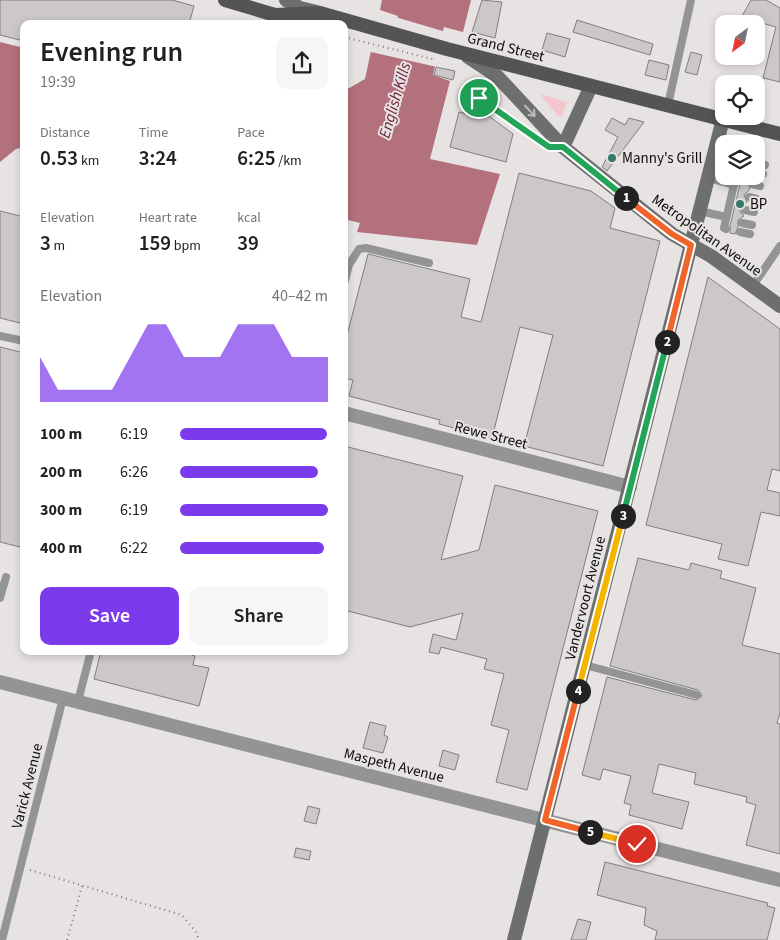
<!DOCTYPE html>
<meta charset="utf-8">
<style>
body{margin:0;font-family:"Source Sans 3",sans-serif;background:#f6f6f6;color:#202124;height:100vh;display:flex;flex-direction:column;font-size:19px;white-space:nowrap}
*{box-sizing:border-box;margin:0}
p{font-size:16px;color:#757577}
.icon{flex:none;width:28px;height:28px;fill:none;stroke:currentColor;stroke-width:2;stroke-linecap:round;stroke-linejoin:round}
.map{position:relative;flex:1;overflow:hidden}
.drawer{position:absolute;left:20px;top:20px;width:328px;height:635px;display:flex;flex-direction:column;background:#fff;border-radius:10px;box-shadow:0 2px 8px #0003}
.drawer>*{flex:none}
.needle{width:32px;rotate:213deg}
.controls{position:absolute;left:715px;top:15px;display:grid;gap:10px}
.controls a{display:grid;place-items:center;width:50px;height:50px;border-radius:10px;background:#fff;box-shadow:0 2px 8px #0003;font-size:25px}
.pin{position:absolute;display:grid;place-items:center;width:42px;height:42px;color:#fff;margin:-21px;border:2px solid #fff;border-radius:50%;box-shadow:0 1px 5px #0007}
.km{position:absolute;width:25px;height:25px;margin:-12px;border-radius:50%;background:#222;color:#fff;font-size:14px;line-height:25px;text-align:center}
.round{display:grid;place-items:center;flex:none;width:52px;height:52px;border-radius:10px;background:#f6f6f6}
.headline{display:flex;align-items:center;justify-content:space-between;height:85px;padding:0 20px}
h1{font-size:28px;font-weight:600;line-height:38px}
.stats{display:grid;grid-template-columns:repeat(3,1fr);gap:8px;height:85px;padding:5px 20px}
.stats div{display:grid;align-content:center}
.stats b{font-size:21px;font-weight:600}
.stats small{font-size:14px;font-weight:400}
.stats p{font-size:14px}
.chart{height:140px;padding:10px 20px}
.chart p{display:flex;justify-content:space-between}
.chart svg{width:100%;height:90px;margin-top:5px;fill:#7c3aed;opacity:.7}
.cta{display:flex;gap:10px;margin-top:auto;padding:10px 20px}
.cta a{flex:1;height:58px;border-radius:10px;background:#7c3aed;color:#fff;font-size:20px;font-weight:600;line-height:58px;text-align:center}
.cta a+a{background:#f6f6f6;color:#202124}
ul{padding:0 20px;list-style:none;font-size:16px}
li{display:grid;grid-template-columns:80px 60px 1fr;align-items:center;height:38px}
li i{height:12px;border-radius:6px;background:#7c3aed}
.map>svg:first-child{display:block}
.green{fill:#f5c6cd}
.water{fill:#b2717c}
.pier{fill:#e7e3e3}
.building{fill:#ccc8c9;stroke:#817e7e}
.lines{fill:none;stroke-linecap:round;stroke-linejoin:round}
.path{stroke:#7c7979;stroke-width:2;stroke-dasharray:1 4;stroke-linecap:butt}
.service{stroke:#939594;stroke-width:8}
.minor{stroke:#939594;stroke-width:14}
.secondary{stroke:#6d6f6f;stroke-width:14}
.primary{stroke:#525554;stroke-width:14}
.oneway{stroke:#bcbaba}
.split-1-casing{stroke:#fff;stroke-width:10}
.split-2-casing{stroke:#fff;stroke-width:10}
.split-3-casing{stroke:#fff;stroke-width:10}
.split-4-casing{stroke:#fff;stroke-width:10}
.split-5-casing{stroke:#fff;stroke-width:10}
.split-6-casing{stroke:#fff;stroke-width:10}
.split-1{stroke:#22a559;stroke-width:6}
.split-2{stroke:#f0652b;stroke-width:6}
.split-3{stroke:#22a559;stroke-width:6}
.split-4{stroke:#f5b400;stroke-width:6}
.split-5{stroke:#f0652b;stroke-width:6}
.split-6{stroke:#f5b400;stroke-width:6}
.poi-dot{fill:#367869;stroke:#e7e3e3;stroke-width:2}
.labels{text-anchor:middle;stroke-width:4;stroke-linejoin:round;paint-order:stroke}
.street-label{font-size:15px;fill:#0d0c0c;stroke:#e7e3e3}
.poi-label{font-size:15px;fill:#0d0c0c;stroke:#e7e3e3;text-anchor:start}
.water-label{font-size:16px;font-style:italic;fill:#712236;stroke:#e7e3e3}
</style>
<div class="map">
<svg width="780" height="940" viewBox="0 0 780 940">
<rect width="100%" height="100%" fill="#e7e3e3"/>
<!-- green -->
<polygon class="green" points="540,94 567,102 562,116 558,116"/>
<!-- water -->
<g class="water">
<polygon points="382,0 471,0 463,32 444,27 433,75 450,81 430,159 500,174 477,245 357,232 360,223 344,219 344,91 365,79 371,51 389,55 398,16 380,10"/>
<polygon points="0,42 24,48 24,147 16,149 0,162"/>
</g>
<!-- pier -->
<polygon class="pier" points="385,14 446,32 437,67 371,52 371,49 387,52 395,18"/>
<!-- building -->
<g class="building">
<polygon points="0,0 172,0 194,6 189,24 24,24 24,41 0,35"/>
<polygon points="482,0 502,2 495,38 472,32"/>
<polygon points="751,0 766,0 780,8 780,82 763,78 776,27 758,22 756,26 741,18"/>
<polygon points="577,20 653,44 650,55 573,32"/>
<polygon points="547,33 570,39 565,57 542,50"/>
<polygon points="691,52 702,55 697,75 685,72"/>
<polygon points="649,60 669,65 666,80 645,75"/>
<polygon points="436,67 455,71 453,80 434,75"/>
<polygon points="477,107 513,134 506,162 450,147 459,112 467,114"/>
<polygon points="612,118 625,125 629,118 644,122 607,171 602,167 618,137 605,130"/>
<polygon points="519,173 591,191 615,208 610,228 660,241 603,466 524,446 553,335 520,327 492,438 439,424 440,420 349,396 353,380 344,378 344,347 368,254 470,279 461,317 481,322"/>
<polygon points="742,176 754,177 747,182 750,189 744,195 747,202 740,208 740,212 744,216 738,220 738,227 735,234 730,233 730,226"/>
<polygon points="0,211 24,217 24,324 0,318"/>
<polygon points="708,277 780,329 780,471 772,469 767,490 780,493 780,516 761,512 748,566 718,559 722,544 646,525"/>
<polygon points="0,347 24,353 24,548 0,542"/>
<polygon points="344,446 463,476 441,560 479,550 495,485 598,511 527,790 496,782 509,730 491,725 504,674 484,669 487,659 441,647 439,654 429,652 433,634 456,640 463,613 410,627 344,610"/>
<polygon points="638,558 689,570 691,563 722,571 720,578 756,588 742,645 780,654 780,713 777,723 780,724 780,854 746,845 756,805 746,802 747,797 694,784 696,773 659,764 652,793 689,802 682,829 629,815 631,805 624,803 631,776 603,769 600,780 582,775 607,677 696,700 702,696 698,690 610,666"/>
<polygon points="101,651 180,651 195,656 193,665 209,668 199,706 94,679"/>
<polygon points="370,722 386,726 384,735 388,737 383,753 363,748"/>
<polygon points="443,750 459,755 455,770 439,766"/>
<polygon points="308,806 320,809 316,824 304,821"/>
<polygon points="296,848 311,851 309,860 294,857"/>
<polygon points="605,862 768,903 767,906 775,908 767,940 655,940 657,931 644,925 646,908 597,895"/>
<polygon points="578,919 591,922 586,940 571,940"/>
</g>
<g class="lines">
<!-- path -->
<g class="path">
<polyline points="344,37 436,60"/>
<polyline points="30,870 182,915 196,932 199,940"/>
<polyline points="67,940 82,886"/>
</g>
<!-- service -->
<g class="service">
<polyline points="479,98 549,147 563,147"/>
<polyline points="668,105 691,0"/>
<polyline points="757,163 765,165"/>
<polyline points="756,172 763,174"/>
<polyline points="708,178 734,185"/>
<polyline points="752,184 760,186"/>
<polyline points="749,197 757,199"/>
<polyline points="745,210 754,212"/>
<polyline points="700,211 726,217"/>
<polyline points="742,223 752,225"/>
<polyline points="726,229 724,228 736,176"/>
<polyline points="740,232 750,234"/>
<polyline points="344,284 349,265 359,249 366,248 429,263"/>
<polyline points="752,287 780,246"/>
<polyline points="0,336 24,341"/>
<polyline points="0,598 6,577"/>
<polyline points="585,665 697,695"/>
<polyline points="78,701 91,651"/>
<polyline points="2,940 63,698"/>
</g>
<!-- minor -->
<g class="minor">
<polyline points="344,413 630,487"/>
<polyline points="0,682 780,880"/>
</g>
<!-- secondary -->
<g class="secondary">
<polyline points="286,0 300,8 317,12"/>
<polyline points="468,57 497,76 563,147 672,234 711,256 780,306"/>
<polyline points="563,147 591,86"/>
<polyline points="514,940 723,119"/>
</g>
<!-- primary -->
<polyline class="primary" points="225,0 275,15 320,13 447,49 780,134"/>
</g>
<!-- one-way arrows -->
<defs><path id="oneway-shaft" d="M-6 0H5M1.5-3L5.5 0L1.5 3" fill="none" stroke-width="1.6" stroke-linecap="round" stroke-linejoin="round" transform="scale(1.25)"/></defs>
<use class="oneway" href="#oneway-shaft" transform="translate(530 111) rotate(47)"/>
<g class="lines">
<defs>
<polyline id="split-1" points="479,98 549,147 563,147 626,198"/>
<polyline id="split-2" points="626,198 672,234 691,245 667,342"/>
<polyline id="split-3" points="623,516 667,342"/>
<polyline id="split-4" points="578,691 623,516"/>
<polyline id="split-5" points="578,691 545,820 590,832"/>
<polyline id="split-6" points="590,832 637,844"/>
</defs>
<!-- split-1 casing -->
<use href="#split-1" class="split-1-casing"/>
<!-- split-2 casing -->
<use href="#split-2" class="split-2-casing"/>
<!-- split-3 casing -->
<use href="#split-3" class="split-3-casing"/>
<!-- split-4 casing -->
<use href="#split-4" class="split-4-casing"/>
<!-- split-5 casing -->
<use href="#split-5" class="split-5-casing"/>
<!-- split-6 casing -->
<use href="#split-6" class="split-6-casing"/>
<!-- split-1 -->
<use href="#split-1" class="split-1"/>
<!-- split-2 -->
<use href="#split-2" class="split-2"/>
<!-- split-3 -->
<use href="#split-3" class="split-3"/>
<!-- split-4 -->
<use href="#split-4" class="split-4"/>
<!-- split-5 -->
<use href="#split-5" class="split-5"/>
<!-- split-6 -->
<use href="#split-6" class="split-6"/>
</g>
<!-- markers -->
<g class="poi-dot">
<circle cx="612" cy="158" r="5"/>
<circle cx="740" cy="204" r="5"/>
</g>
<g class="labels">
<!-- street labels -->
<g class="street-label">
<text transform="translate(506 47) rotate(14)" y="5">Grand Street</text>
<text transform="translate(707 235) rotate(35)" y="5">Metropolitan Avenue</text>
<text transform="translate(491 435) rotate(14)" y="5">Rewe Street</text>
<text transform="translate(585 598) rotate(-76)" y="5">Vandervoort Avenue</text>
<text transform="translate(394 765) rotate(14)" y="5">Maspeth Avenue</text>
<text transform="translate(27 786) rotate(-76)" y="5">Varick Avenue</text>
</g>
<!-- poi labels -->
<g class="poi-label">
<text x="622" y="163">Manny's Grill</text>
<text x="750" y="209">BP</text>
</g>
<!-- water labels -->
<g class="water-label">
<text transform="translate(394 100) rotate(-74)" y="6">English Kills</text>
</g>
</g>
</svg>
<div class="controls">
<a><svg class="needle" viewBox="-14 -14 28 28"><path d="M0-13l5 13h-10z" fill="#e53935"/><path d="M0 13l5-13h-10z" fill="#757577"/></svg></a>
<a><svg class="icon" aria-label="locate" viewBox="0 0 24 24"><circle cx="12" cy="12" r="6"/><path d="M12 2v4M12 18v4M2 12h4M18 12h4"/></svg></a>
<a><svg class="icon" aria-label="layers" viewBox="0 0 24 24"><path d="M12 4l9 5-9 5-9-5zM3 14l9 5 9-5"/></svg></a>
</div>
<div class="pin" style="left:479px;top:98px;background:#1e9e55"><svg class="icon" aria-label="arrive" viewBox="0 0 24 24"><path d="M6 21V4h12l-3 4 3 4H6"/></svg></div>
<div class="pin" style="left:637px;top:844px;background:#d93025"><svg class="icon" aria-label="check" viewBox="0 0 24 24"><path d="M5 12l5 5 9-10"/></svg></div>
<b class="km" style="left:626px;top:198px">1</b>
<b class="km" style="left:667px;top:342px">2</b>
<b class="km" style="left:623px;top:516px">3</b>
<b class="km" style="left:578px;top:691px">4</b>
<b class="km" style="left:590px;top:832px">5</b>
<section class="drawer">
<div class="headline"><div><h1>Evening run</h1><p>19:39</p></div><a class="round"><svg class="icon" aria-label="share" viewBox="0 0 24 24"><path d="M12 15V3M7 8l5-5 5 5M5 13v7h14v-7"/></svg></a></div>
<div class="stats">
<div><p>Distance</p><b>0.53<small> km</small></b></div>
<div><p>Time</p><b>3:24</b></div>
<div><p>Pace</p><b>6:25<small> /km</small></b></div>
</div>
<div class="stats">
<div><p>Elevation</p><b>3<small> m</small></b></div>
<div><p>Heart rate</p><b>159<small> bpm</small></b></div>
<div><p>kcal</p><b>39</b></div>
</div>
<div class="chart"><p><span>Elevation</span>40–42 m</p>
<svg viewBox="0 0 160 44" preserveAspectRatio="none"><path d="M0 44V22L10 38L20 38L30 38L40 38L50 22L60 6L70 6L80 22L90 22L100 22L110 6L120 6L130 6L140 22L150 22L160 22V44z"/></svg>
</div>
<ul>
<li><b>100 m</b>6:19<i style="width:99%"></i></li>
<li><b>200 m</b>6:26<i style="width:93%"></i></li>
<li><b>300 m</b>6:19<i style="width:100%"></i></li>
<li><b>400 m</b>6:22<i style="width:97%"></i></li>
</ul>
<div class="cta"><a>Save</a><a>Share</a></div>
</section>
</div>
